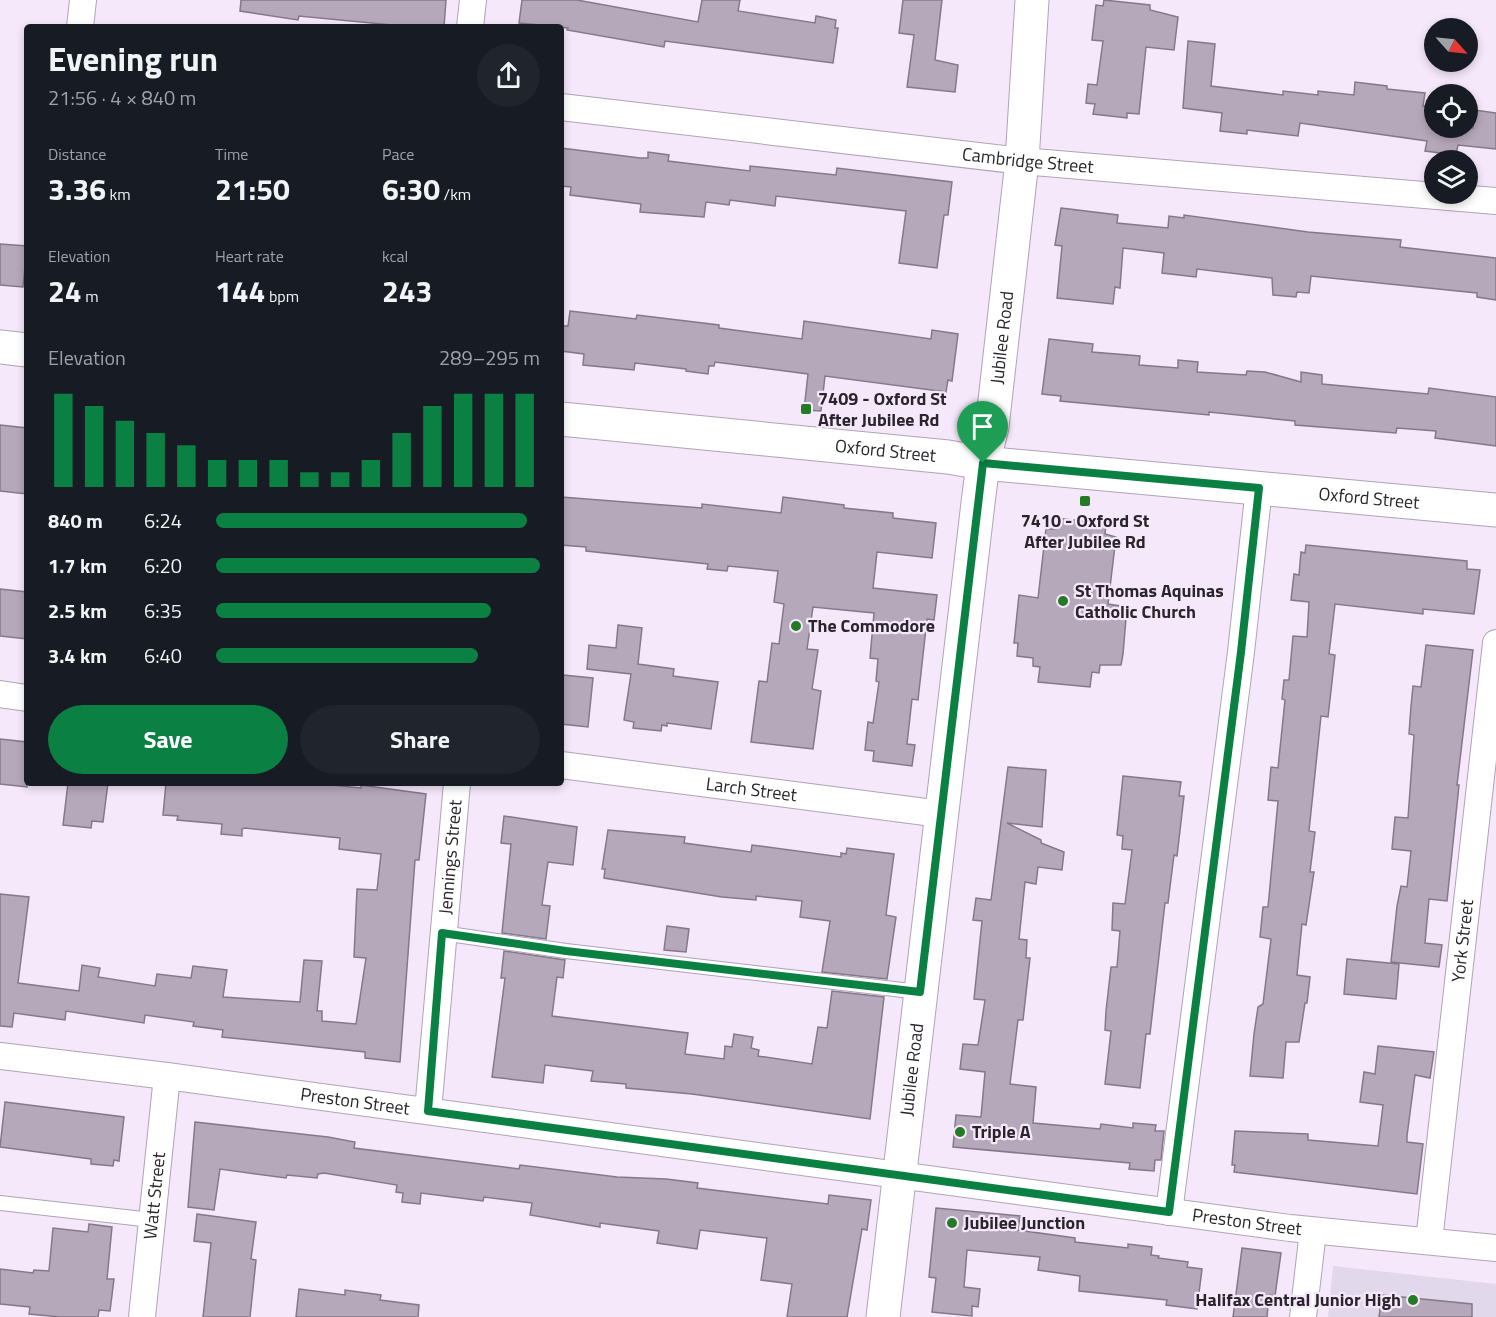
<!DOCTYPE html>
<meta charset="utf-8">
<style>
body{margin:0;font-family:"Titillium Web",sans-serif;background:#20242c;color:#f1f3f6;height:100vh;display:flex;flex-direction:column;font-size:22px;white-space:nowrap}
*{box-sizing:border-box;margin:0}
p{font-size:20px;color:#9ea1a6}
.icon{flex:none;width:33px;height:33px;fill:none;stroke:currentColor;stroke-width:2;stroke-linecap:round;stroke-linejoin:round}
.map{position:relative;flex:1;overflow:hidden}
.panel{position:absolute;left:24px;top:24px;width:540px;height:762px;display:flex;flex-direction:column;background:#171b24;border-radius:6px;box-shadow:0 3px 9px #0003}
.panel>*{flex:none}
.needle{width:39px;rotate:117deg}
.controls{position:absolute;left:1424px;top:18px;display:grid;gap:12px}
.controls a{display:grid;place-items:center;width:54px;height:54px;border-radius:50%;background:#171b24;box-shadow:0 3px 9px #0003;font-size:30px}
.pin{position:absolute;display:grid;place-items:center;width:51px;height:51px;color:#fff;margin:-62px -26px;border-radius:50% 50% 50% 0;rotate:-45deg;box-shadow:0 0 6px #0007}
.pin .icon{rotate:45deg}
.round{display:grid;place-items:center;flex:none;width:63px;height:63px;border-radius:32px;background:#20242c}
.head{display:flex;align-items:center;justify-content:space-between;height:102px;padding:0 24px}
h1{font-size:33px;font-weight:700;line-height:45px}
.stats{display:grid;grid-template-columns:repeat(3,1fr);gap:9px;height:102px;padding:6px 24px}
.stats div{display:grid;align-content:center}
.stats b{font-size:30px;font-weight:700}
.stats small{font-size:16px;font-weight:400}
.stats p{font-size:16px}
.chart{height:168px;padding:12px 24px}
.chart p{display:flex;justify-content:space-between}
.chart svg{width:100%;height:108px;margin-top:6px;stroke:#0b8043;stroke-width:6}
.primary-button{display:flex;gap:12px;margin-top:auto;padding:12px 24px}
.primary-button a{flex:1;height:69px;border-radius:36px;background:#0b8043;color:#fff;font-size:24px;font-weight:700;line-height:69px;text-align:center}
.primary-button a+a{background:#20242c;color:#f1f3f6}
ul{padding:0 24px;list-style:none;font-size:20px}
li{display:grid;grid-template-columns:96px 72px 1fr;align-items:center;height:45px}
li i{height:15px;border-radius:8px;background:#0b8043}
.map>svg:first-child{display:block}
.education{fill:#e1d8ec}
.building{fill:#b5a8ba;stroke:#847889;stroke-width:1.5}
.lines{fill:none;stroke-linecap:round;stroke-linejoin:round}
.lane-casing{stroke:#afa3b5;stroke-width:16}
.street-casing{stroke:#afa3b5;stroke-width:28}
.secondary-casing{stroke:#afa3b5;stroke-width:35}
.lane{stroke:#fff;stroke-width:14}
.street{stroke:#fff;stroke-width:26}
.secondary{stroke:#fff;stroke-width:33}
.route-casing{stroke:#fff;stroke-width:12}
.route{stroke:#0b8043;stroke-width:8}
.poi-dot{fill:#257a26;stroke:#f5e8fb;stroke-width:2}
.labels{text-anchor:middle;stroke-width:4.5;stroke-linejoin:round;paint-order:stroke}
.street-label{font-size:18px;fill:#2a252c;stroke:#f5e8fb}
.poi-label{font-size:18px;font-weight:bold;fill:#2a252c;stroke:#f5e8fb;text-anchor:start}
</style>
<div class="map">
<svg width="1496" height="1317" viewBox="0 0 1496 1317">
<rect width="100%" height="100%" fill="#f5e8fb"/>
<!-- education -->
<polygon class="education" points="1333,1266 1496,1284 1496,1317 1328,1317"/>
<!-- building -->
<g class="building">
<polygon points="241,0 446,0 444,27 392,25 299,16 298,20 240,11"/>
<polygon points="522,0 577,0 698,22 702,0 740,0 738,11 815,23 816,16 836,20 835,28 838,28 833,63 665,41 664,47 567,30 568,28 519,23"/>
<polygon points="903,0 942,0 935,60 958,65 955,92 907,87 914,35 899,33"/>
<polygon points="1104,0 1150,5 1150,10 1178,17 1174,50 1146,47 1139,114 1127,113 1127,118 1093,114 1095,104 1086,103 1088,84 1097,85 1103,41 1092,40 1096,5 1103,6"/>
<polygon points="1188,41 1215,44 1211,86 1283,95 1283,91 1318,95 1318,91 1354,95 1355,82 1387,86 1387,89 1425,93 1423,106 1434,107 1434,128 1473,128 1475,110 1496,113 1496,149 1458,145 1456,155 1425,151 1427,141 1300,123 1298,136 1247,130 1247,134 1220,131 1222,113 1183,108"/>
<polygon points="561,148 640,158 648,158 648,152 669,155 668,161 750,171 750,166 836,175 837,168 952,182 948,215 944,215 937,268 899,263 906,211 776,196 775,206 730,200 729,205 706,202 704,217 640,212 641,204 570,195 571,187 561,186"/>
<polygon points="1061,208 1118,215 1117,223 1168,228 1169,216 1184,218 1184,215 1308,232 1401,240 1400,247 1496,258 1496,300 1477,297 1477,293 1311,276 1309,293 1297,292 1296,297 1273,295 1272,278 1197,269 1196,277 1162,273 1164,253 1123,248 1120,288 1115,287 1113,304 1057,298 1062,246 1055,245"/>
<polygon points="0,244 27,246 23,287 0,285"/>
<polygon points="570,311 636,319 637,315 719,325 719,328 802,339 804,321 931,339 932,330 958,334 952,381 948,380 946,392 825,376 821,411 804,410 808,374 715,362 714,366 709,366 708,374 686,371 686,369 635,363 634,370 583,365 584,354 561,351 563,326 568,326"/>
<polygon points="1049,339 1093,344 1092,352 1140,356 1139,365 1178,368 1178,360 1198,362 1197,372 1246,375 1247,371 1265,372 1301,382 1301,372 1322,375 1322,384 1428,394 1429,388 1496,397 1496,446 1435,438 1436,431 1397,428 1396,433 1295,425 1295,421 1209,412 1209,415 1060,401 1061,396 1042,394"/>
<polygon points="0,425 27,428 27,494 0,491"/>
<polygon points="561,497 702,508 702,504 781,513 783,497 844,505 844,508 893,513 893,518 936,523 932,558 877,552 873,588 937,595 934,620 927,619 918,700 912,699 907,744 915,745 912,766 873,761 874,751 865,750 868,722 873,723 879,682 876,681 878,659 870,658 874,613 813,607 807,649 818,650 812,689 821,691 813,749 751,742 759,681 767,682 772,643 779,644 784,604 774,602 778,571 728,566 727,571 707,569 708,564 586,551 586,547 561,545"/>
<polygon points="1057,518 1106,524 1105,534 1116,537 1108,604 1127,607 1123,654 1121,665 1100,665 1099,673 1092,672 1090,687 1038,682 1040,667 1033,666 1033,658 1017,656 1018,643 1014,643 1019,595 1038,598 1046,529 1056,529"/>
<polygon points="1306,545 1467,561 1467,569 1480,570 1474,614 1423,609 1423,614 1335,604 1329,654 1335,655 1328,717 1321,716 1309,831 1315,832 1310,872 1314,872 1306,925 1302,924 1298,964 1297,975 1310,977 1307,1003 1305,1003 1299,1042 1286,1042 1283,1078 1250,1076 1254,1034 1258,1007 1263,1004 1271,939 1260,937 1263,907 1268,907 1278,801 1268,800 1271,767 1278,768 1285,700 1282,699 1284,680 1289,680 1293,636 1307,637 1309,602 1291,600 1294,574 1299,575 1301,552 1305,553"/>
<polygon points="0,589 27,592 27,639 0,636"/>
<polygon points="618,625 642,628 638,664 674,669 673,676 718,682 711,729 667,723 667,726 662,725 661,731 633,728 634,722 624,720 631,674 587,669 589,645 616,648"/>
<polygon points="1426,645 1473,650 1457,785 1459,785 1447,901 1429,899 1425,943 1442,945 1439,967 1391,962 1397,906 1401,886 1407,887 1411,851 1392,849 1395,817 1408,818 1414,735 1409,734 1411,706 1413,686 1421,687"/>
<polygon points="563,675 593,678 588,727 561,724"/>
<polygon points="0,739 27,742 27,787 0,784"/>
<polygon points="1008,767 1046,770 1042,827 1007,823 1041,840 1041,843 1064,852 1062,870 1038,867 1036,884 1025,882 1019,939 1027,940 1026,958 1030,958 1023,1020 1018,1020 1010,1084 1036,1087 1033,1123 1100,1129 1101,1124 1133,1128 1133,1123 1156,1125 1155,1131 1164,1131 1161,1160 1155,1160 1154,1171 1129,1169 1130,1163 953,1147 956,1115 981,1117 985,1072 960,1069 963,1044 978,1045 985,1000 974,999 982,921 973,920 976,898 991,900"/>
<polygon points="1123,776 1181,782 1179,796 1184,796 1177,856 1174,855 1168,903 1165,903 1150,1034 1146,1034 1140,1088 1105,1084 1111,1031 1105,1030 1106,1011 1111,967 1117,967 1120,931 1112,930 1113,903 1125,904 1132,850 1122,849 1123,836 1117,835"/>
<polygon points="68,783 108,783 103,822 92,821 91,828 63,825"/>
<polygon points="166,783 311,783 361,788 361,785 426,794 419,860 415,860 400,1062 365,1058 365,1052 222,1037 223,1030 193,1026 194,1022 145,1015 144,1023 66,1011 65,1020 14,1013 12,1027 0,1026 0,894 29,897 18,983 79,991 82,965 100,968 98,977 155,986 157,974 191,978 193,966 227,970 223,997 300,1002 304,960 322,961 317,1011 322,1011 322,1021 356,1024 366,958 354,957 357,889 377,890 381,854 339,849 340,838 245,828 242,829 242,836 221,834 222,824 177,820 178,816 163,815"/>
<polygon points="504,816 577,827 573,865 548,862 542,905 550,906 546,939 502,933 511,844 501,843"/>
<polygon points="608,830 685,837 684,843 751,852 752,845 841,857 841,853 846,854 847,848 894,854 886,915 896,917 887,979 822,972 830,921 800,917 802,901 756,896 756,900 722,897 604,878 605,869 602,869"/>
<polygon points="667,926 689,929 686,952 664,950"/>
<polygon points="504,951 565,960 563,978 557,977 552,1016 688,1033 685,1054 724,1059 725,1046 732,1047 734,1034 753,1037 751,1048 759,1050 758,1056 812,1064 818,1027 827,1028 832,991 884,997 870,1119 692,1094 626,1088 626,1084 591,1081 593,1071 545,1065 543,1083 492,1077 505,978 501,978"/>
<polygon points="1347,959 1399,964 1396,999 1344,994"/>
<polygon points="1378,1046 1434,1052 1430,1078 1415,1075 1407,1136 1407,1142 1423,1144 1417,1194 1234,1172 1235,1165 1232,1165 1235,1131 1308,1134 1308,1140 1378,1146 1383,1105 1360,1102 1364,1072 1375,1074"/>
<polygon points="5,1102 124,1117 119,1161 114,1160 113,1166 91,1164 91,1159 0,1147"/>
<polygon points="195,1122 328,1137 355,1142 354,1148 519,1169 520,1165 617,1177 666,1179 698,1183 697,1188 828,1204 829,1195 871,1200 867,1230 862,1229 847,1317 787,1317 792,1284 761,1280 767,1238 700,1230 697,1249 657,1243 659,1231 600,1223 600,1227 530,1215 532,1203 484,1197 483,1201 421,1193 420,1204 402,1202 403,1193 396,1192 397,1185 324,1173 318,1174 317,1178 287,1175 286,1178 220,1169 214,1210 188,1207"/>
<polygon points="936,1208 1020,1216 1018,1230 1075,1238 1075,1242 1128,1248 1128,1244 1152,1247 1151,1255 1159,1256 1158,1258 1188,1262 1187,1267 1202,1269 1197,1309 1166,1305 1167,1300 1079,1291 1080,1276 1038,1270 1040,1257 967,1250 964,1287 980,1289 978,1307 972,1306 972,1316 932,1312 936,1278 929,1277"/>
<polygon points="197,1214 256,1222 251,1259 256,1260 250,1317 203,1317 211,1243 194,1241"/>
<polygon points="89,1224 112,1227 107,1279 114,1279 110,1311 99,1310 98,1317 60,1317 29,1314 30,1307 0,1304 0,1269 33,1273 34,1270 49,1271 53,1228 88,1232"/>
<polygon points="1242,1248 1281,1253 1275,1296 1269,1295 1267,1317 1233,1317"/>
<polygon points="299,1289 345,1295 345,1290 381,1295 380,1300 419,1305 418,1317 296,1317"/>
<polygon points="1382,1295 1472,1304 1472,1317 1379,1317"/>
</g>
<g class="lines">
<defs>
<g id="lane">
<polyline points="442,933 566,951 920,992"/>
<polyline points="0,1203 152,1220"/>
</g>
<g id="street">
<polyline points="80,27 83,0"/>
<polyline points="470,27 473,0"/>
<path id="s1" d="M561,107L1022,161L1496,201"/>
<polyline points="0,694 27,698"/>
<path id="s2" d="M561,765L941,814"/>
<path id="s3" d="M0,1056L167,1076L1290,1228L1496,1248"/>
<path id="s4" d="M428,1111L457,783"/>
<polyline points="1169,1212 1241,652 1259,488"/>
<path id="s5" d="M1429,1241L1496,643"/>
<path id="s6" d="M142,1317L167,1076"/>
<polyline points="1303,1317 1313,1231"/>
</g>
<g id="secondary">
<polyline points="0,347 27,350"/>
<path id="s7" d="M561,419L948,457L983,463L1496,510"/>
<path id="s8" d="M883,1317L978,503L983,463L992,427L1022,161L1032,0"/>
</g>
</defs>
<!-- lane casing -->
<use href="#lane" class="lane-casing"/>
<!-- street casing -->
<use href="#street" class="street-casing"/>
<!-- secondary casing -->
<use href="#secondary" class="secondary-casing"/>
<!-- lane -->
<use href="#lane" class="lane"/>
<!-- street -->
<use href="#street" class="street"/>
<!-- secondary -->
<use href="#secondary" class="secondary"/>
</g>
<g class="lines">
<defs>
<polygon id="route" points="983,463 1259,488 1241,652 1169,1212 428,1111 442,933 566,951 920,992"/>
</defs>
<!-- route casing -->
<use href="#route" class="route-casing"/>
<!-- route -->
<use href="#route" class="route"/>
</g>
<!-- markers -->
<g class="poi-dot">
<rect x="800" y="403" width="12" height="12" rx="3"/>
<rect x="1079" y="495" width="12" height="12" rx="3"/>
<circle cx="1063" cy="601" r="6"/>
<circle cx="796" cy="626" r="6"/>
<circle cx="960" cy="1132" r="6"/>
<circle cx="952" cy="1223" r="6"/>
<circle cx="1413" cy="1300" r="6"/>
</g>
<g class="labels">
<!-- street labels -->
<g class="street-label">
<text dy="6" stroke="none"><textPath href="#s1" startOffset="470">Cambridge Street</textPath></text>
<text dy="6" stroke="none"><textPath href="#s8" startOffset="987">Jubilee Road</textPath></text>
<text dy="6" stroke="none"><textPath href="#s7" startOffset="326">Oxford Street</textPath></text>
<text dy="6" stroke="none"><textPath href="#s7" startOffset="812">Oxford Street</textPath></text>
<text dy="6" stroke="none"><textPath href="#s2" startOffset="192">Larch Street</textPath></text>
<text dy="6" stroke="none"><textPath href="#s4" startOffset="255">Jennings Street</textPath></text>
<text dy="6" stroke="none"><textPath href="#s5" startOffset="302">York Street</textPath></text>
<text dy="6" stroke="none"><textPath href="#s8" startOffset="249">Jubilee Road</textPath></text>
<text dy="6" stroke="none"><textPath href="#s3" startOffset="358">Preston Street</textPath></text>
<text dy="6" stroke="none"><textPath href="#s6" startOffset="122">Watt Street</textPath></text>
<text dy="6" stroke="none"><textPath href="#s3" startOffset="1258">Preston Street</textPath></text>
</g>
<!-- poi labels -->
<g class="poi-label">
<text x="818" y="405">7409 - Oxford St<tspan x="818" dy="21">After Jubilee Rd</tspan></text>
<text x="1085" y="527" text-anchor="middle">7410 - Oxford St<tspan x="1085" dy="21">After Jubilee Rd</tspan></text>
<text x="1075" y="597">St Thomas Aquinas<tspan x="1075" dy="21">Catholic Church</tspan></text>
<text x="808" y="632">The Commodore</text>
<text x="972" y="1138">Triple A</text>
<text x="964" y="1229">Jubilee Junction</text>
<text x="1401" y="1306" text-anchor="end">Halifax Central Junior High</text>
</g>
</g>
</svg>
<div class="controls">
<a><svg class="needle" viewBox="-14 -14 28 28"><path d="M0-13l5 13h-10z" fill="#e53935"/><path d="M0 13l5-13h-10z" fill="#9ea1a6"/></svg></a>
<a><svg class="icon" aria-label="locate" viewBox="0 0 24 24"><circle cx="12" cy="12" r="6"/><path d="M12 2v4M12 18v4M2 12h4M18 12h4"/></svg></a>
<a><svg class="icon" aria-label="layers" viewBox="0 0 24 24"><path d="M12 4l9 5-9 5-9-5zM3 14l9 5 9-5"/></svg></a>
</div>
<div class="pin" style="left:983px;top:463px;background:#1e9e55"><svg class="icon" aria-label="arrive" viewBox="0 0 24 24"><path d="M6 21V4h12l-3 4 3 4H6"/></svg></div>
<section class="panel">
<div class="head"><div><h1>Evening run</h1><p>21:56 · 4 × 840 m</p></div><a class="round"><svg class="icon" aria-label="share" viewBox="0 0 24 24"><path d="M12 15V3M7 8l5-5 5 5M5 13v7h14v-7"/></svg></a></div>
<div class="stats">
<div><p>Distance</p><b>3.36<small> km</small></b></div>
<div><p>Time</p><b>21:50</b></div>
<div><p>Pace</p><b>6:30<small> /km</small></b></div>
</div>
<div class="stats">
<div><p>Elevation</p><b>24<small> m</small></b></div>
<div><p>Heart rate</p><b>144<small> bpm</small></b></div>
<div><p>kcal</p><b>243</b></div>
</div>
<div class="chart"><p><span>Elevation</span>289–295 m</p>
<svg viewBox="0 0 160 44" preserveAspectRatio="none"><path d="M5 44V6M15 44V11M25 44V17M35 44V22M45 44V27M55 44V33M65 44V33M75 44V33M85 44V38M95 44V38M105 44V33M115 44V22M125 44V11M135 44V6M145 44V6M155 44V6"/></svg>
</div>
<ul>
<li><b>840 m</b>6:24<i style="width:96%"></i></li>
<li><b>1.7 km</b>6:20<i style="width:100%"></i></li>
<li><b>2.5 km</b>6:35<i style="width:85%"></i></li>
<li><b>3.4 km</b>6:40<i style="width:81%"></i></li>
</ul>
<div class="primary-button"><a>Save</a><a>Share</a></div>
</section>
</div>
